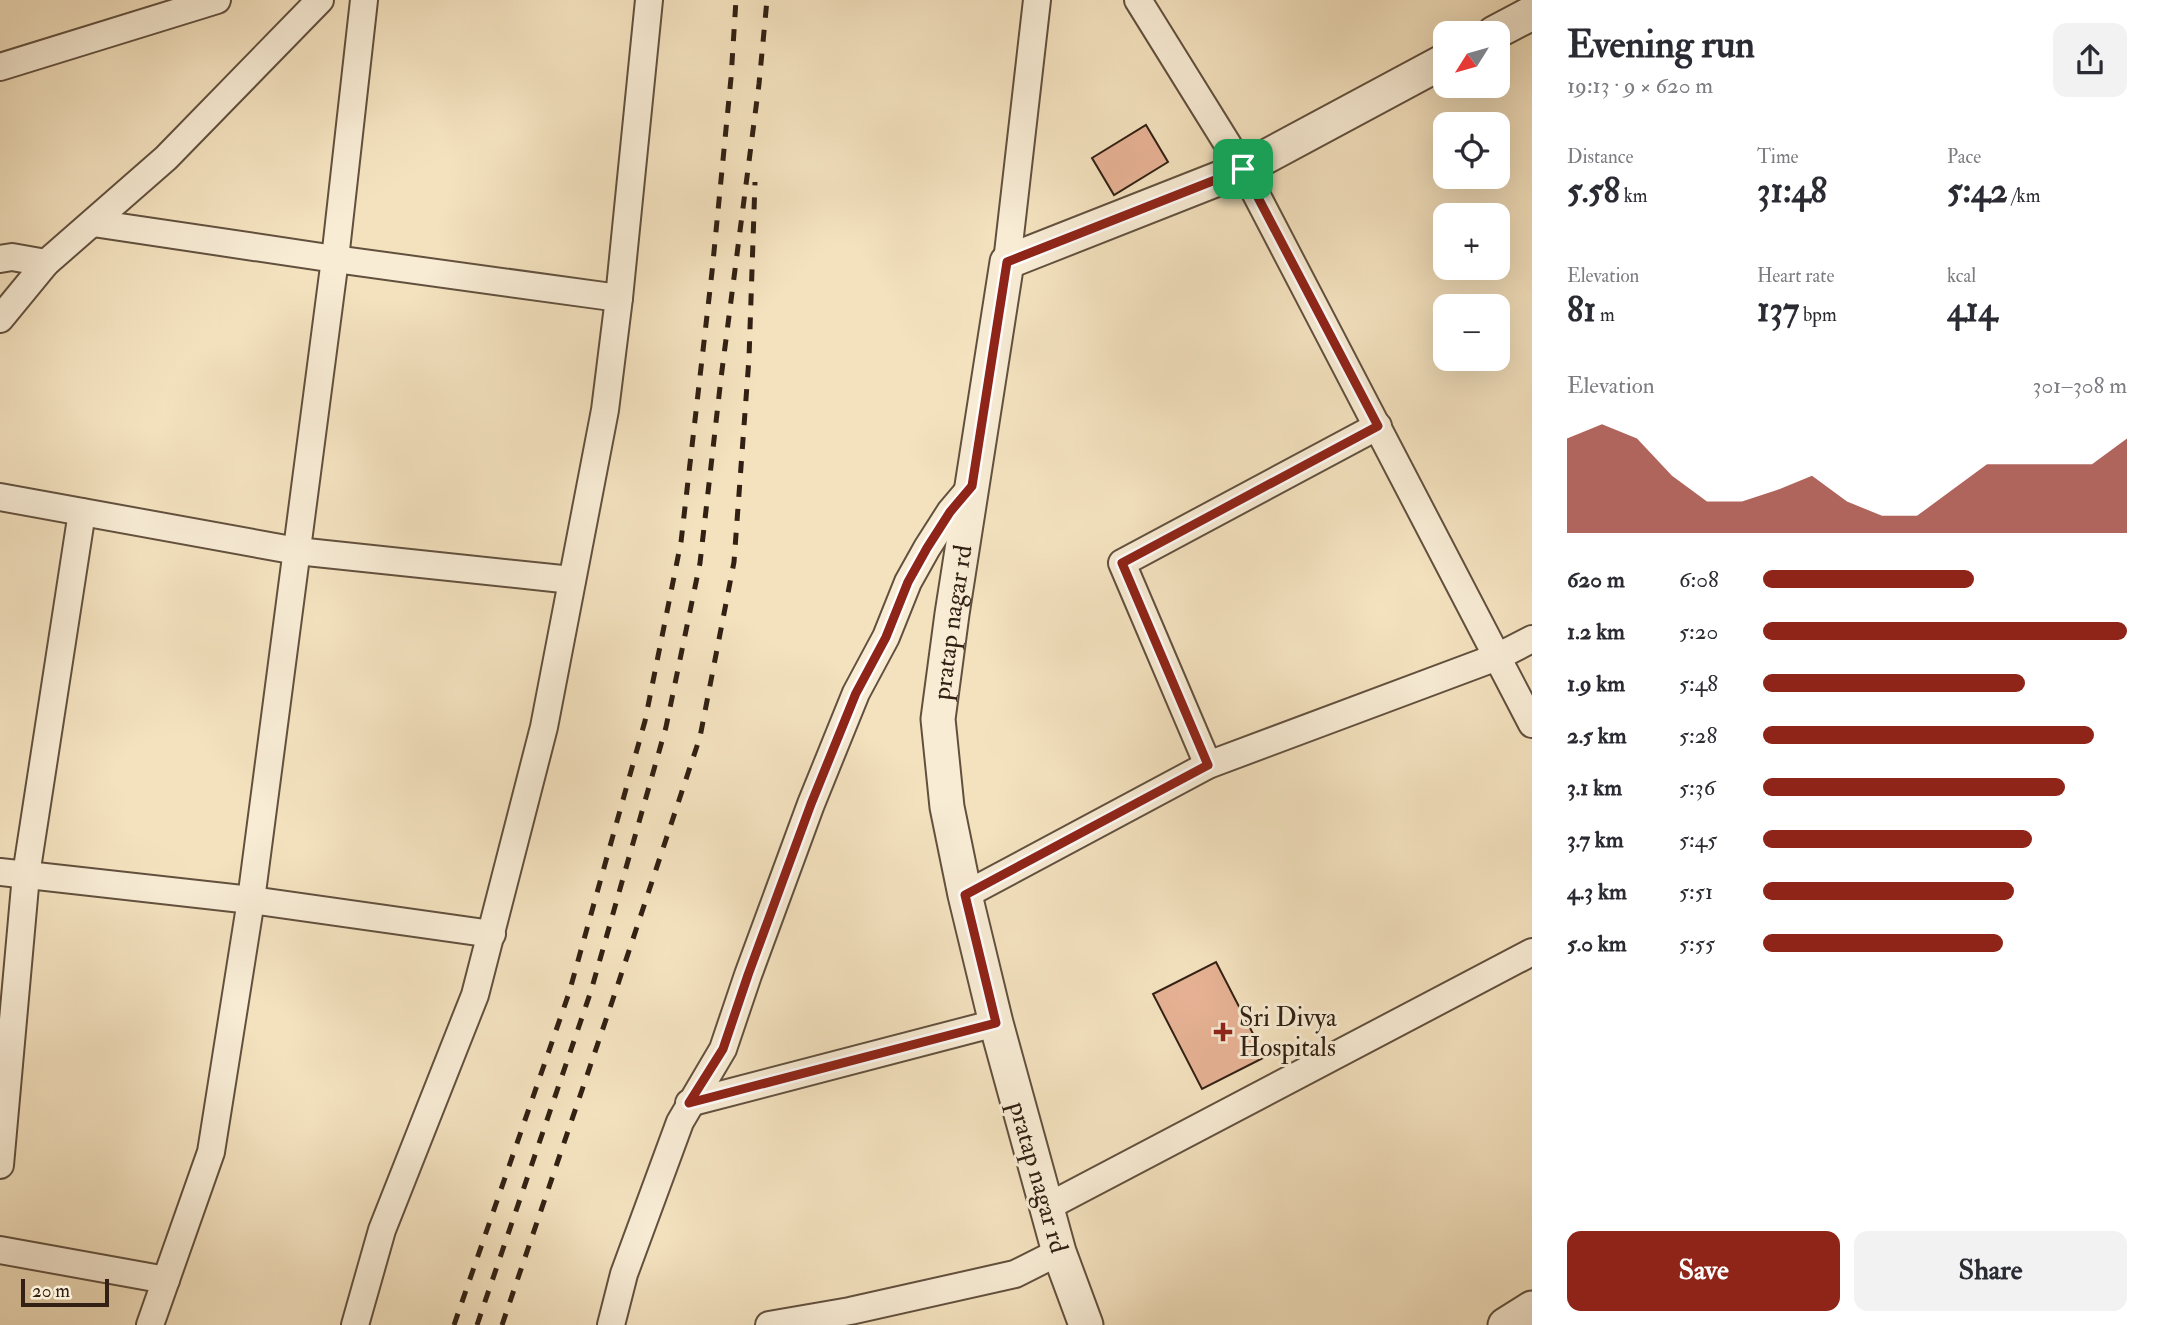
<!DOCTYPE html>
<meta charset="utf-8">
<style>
body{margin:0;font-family:"IM FELL Double Pica",serif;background:#f2f2f3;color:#2b2b33;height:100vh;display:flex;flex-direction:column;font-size:26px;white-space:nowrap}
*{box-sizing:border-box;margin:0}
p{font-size:23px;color:#7c7c81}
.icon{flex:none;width:38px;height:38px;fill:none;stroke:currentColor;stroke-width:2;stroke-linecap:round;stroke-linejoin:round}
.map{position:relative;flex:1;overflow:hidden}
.sheet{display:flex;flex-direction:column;background:#fff;width:630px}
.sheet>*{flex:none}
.needle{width:46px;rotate:233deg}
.tools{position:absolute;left:1433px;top:21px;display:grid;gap:14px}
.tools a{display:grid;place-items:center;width:77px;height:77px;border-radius:14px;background:#fff;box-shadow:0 7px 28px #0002;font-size:35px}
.scale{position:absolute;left:21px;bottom:18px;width:88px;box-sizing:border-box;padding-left:7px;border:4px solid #312013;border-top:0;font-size:19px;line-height:24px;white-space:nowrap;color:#312013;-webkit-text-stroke:5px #f8ecd5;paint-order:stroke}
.pin{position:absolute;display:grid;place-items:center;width:60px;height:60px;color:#fff;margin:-30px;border-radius:14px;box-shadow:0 4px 10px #0006}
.round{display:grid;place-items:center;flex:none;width:74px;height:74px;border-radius:14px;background:#f2f2f3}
.head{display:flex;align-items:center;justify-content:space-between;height:119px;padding:0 35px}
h1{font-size:38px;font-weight:700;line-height:52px}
.figures{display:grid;grid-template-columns:repeat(3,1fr);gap:10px;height:119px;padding:7px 35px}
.figures div{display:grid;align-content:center}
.figures b{font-size:35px;font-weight:700}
.figures small{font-size:19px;font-weight:400}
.figures p{font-size:19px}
.chart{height:196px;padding:14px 35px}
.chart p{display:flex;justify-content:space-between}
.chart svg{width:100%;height:126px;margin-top:7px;fill:#8f2418;opacity:.7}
.action{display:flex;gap:14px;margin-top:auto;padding:14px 35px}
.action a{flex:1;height:80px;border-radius:14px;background:#8f2418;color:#fff;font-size:28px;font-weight:700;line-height:80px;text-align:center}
.action a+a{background:#f2f2f3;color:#2b2b33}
ul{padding:0 35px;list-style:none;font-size:23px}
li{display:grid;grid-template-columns:112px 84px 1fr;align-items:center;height:52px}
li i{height:18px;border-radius:9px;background:#8f2418}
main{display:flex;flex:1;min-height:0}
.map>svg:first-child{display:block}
.building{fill:#e7b295;stroke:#312013;stroke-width:2}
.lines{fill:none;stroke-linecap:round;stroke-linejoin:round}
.minor-casing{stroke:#62503e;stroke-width:30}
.tertiary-casing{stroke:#62503e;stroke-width:37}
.minor{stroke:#f8ecd5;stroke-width:26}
.tertiary{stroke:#f8ecd5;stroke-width:33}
.rail{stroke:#312013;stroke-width:5;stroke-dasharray:12 12;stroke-linecap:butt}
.route-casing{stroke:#fff;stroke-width:14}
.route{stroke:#8f2418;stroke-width:9}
.poi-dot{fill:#8f2418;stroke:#f8ecd5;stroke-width:2.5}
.labels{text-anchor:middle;stroke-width:6;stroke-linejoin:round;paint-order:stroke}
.street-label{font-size:26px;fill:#312013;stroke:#f8ecd5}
.poi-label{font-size:26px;fill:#312013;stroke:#f8ecd5;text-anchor:start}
</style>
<main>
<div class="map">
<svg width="1532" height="1325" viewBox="0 0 1532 1325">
<rect width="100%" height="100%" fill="#f4e2bf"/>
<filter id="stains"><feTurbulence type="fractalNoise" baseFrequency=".00286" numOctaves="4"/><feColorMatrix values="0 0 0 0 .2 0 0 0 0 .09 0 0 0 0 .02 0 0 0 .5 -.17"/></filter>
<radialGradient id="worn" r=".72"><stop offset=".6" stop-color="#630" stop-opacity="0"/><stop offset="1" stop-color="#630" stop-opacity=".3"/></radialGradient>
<!-- building -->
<g class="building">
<polygon points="1146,125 1168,162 1114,195 1092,158"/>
<polygon points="1216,962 1265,1057 1202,1089 1153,994"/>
</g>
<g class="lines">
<defs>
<g id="minor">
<polyline points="1138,0 1243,169 1532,724"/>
<polyline points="0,67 217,0"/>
<polyline points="93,223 335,259 619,298"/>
<polyline points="0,259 12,257 46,263"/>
<polyline points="1007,262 1037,0"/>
<polyline points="0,319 46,263 166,158 320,0"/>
<polyline points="0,497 297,551 572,580"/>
<polyline points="1208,765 1122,563 1378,426"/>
<polyline points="0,872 251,900 492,934"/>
<polyline points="965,895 1208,765 1497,657 1532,639"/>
<polyline points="689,1103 996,1023"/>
<polyline points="0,1165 26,875 82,512"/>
<polyline points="1047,1207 1532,952"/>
<polyline points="0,1250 166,1280"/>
<polyline points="150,1325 211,1152 251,900 335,259 364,0"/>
<polyline points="355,1325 382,1230 475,995 544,727 605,410 619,298 649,0"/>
<polyline points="611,1325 624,1274 680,1122 723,1049 748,975 811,804 856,693 886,637 908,582 927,548 950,512 972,486"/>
<polyline points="769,1325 850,1311 1015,1274 1059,1252"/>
</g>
<g id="tertiary">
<polyline points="1494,33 1532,13"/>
<path id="s1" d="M1086,1325L1059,1252L996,1023L965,895L947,807L938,719L952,614L1007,262L1243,169L1446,60"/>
<polyline points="1505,1325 1532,1308"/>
</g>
</defs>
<!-- minor casing -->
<use href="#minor" class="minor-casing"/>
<!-- tertiary casing -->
<use href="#tertiary" class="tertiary-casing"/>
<!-- minor -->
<use href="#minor" class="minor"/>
<!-- tertiary -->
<use href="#tertiary" class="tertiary"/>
<!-- rail -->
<g class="rail">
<polyline points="454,1325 569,993 645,721 681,542 712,272 731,78 736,0"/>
<polyline points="477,1325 591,991 666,727 700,563 721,378 759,84 767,0"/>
<polyline points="502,1325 613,999 700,737 734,562 749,358 755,182"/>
</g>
</g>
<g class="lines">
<defs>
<polygon id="route" points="1243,169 1378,426 1122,563 1208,765 965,895 996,1023 689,1103 723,1049 748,975 811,804 856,693 886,637 908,582 927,548 950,512 972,486 1007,262"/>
</defs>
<!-- route casing -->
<use href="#route" class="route-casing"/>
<!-- route -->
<use href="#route" class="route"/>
</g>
<!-- markers -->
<path class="poi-dot" d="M1219.5 1021.5h7v7h7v7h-7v7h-7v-7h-7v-7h7z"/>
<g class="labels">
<!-- street labels -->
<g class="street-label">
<text dy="9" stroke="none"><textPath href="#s1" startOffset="723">pratap nagar rd</textPath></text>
<text transform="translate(1039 1177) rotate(74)" y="9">pratap nagar rd</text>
</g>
<!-- poi labels -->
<g class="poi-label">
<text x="1239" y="1026">Sri Divya<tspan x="1239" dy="30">Hospitals</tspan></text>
</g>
</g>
<rect width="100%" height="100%" filter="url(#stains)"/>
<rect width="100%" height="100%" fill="url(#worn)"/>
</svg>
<div class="tools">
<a><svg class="needle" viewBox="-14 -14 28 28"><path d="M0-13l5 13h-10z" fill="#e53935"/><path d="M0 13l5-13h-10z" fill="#7c7c81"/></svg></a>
<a><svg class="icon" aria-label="locate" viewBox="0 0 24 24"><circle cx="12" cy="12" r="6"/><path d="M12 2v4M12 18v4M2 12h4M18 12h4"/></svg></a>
<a>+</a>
<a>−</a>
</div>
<div class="scale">20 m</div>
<div class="pin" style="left:1243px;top:169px;background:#1e9e55"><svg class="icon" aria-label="arrive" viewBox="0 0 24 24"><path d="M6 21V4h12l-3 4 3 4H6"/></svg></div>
</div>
<section class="sheet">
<div class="head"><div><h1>Evening run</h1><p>19:13 · 9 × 620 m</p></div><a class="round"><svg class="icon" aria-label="share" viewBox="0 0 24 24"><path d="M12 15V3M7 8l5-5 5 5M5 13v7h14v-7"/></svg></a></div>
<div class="figures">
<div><p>Distance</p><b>5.58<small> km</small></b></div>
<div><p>Time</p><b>31:48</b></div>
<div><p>Pace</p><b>5:42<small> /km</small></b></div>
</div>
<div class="figures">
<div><p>Elevation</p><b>81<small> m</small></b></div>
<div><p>Heart rate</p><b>137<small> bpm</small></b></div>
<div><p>kcal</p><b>414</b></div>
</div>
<div class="chart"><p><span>Elevation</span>301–308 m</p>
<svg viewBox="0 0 160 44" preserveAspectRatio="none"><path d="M0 44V11L10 6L20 11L30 24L40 33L50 33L60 29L70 24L80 33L90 38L100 38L110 29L120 20L130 20L140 20L150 20L160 11V44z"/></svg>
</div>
<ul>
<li><b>620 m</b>6:08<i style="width:58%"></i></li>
<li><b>1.2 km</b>5:20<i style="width:100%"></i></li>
<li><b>1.9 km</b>5:48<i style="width:72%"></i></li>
<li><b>2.5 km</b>5:28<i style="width:91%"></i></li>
<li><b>3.1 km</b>5:36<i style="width:83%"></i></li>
<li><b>3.7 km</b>5:45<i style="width:74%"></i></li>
<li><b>4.3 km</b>5:51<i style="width:69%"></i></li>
<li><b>5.0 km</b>5:55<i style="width:66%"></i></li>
</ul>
<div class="action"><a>Save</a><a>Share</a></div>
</section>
</main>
